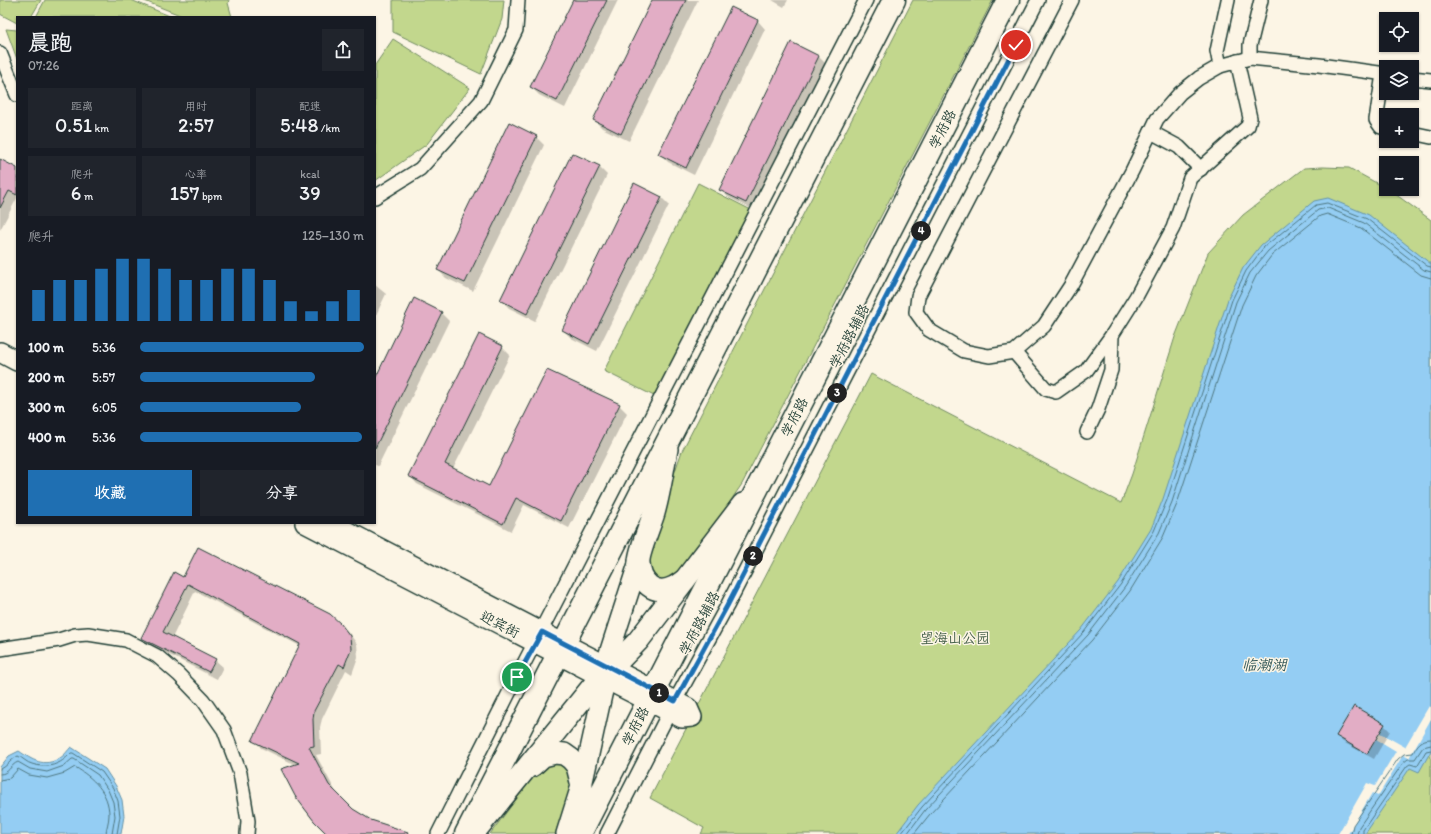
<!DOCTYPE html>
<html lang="zh">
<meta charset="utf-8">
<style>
body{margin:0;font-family:Itim,"LXGW WenKai TC",sans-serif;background:#20242c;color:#f1f3f6;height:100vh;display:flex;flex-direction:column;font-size:15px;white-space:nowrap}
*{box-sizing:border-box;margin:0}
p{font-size:13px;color:#9ea1a6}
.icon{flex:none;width:22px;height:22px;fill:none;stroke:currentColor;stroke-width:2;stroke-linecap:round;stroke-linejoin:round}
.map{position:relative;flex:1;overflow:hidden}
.details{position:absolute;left:16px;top:16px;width:360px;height:508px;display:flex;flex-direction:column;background:#171b24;border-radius:0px;box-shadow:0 1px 3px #0004}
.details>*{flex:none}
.buttons{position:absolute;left:1379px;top:12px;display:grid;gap:8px}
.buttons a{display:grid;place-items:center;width:40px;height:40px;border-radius:0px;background:#171b24;box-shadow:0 1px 3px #0004;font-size:20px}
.pin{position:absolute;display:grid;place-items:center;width:34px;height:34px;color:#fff;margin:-17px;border:2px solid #fff;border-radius:50%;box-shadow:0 1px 4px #0007}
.km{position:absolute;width:20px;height:20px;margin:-10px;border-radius:50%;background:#222;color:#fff;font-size:11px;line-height:20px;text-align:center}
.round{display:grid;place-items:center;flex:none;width:42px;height:42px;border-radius:0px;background:#20242c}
.headline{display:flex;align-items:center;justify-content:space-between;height:68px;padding:0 12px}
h1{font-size:22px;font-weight:600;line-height:30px}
.metrics{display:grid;grid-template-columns:repeat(3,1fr);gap:6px;height:68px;padding:4px 12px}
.metrics div{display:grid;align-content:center;border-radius:0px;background:#20242c;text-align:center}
.metrics b{font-size:20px;font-weight:600}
.metrics small{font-size:11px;font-weight:400}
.metrics p{font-size:11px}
.chart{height:112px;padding:8px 12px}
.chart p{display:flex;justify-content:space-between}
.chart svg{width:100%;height:72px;margin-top:4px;stroke:#1f6fb2;stroke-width:6}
.button{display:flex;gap:8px;margin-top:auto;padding:8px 12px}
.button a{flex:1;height:46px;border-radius:0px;background:#1f6fb2;color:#fff;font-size:16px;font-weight:600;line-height:46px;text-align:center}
.button a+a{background:#20242c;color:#f1f3f6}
ul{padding:0 12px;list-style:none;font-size:13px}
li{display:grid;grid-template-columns:64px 48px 1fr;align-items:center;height:30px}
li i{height:10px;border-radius:5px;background:#1f6fb2}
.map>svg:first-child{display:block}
.green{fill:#c2d78d;stroke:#708a60}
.water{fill:#94cdf3;stroke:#6593a7}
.pier{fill:#fcf5e5}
.shadow{fill:#0003}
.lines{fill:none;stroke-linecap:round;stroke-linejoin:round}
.shore{stroke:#4e7780;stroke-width:1}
.building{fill:#e2adc5;stroke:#1f3d34}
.minor-casing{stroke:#1f3d34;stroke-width:16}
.secondary-casing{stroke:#1f3d34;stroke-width:22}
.primary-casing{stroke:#1f3d34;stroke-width:24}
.trunk-casing{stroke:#1f3d34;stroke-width:25}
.minor{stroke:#fcf5e5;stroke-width:13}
.secondary{stroke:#fcf5e5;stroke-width:19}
.primary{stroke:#fcf5e5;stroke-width:21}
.trunk{stroke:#fcf5e5;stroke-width:22}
.route-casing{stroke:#fff;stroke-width:8}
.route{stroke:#1f6fb2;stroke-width:5}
.labels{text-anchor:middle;stroke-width:3;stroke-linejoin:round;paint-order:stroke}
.street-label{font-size:14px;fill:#1f3d34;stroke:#fcf5e5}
.park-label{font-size:14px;fill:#405c46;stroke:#fcf5e5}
.water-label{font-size:15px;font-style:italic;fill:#365a5a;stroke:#fcf5e5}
</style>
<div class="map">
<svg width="1431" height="834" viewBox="0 0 1431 834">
<rect width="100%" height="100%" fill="#fcf5e5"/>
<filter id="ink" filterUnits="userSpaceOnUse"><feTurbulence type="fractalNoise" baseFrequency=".025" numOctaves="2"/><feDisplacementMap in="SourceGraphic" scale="8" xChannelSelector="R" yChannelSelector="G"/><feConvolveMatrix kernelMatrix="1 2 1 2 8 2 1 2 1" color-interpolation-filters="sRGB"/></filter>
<g filter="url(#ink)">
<!-- green -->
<g class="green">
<polygon points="0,0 41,0 31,17 17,17 17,23 0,14"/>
<polygon points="45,0 131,0 172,17 36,17"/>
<polygon points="142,0 229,0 228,3 232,17 185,17"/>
<polygon points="393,0 504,0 502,19 481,74 393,32"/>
<polygon points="913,0 993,0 742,484 677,579 655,584 645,558 682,451"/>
<polygon points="6,29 17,30 17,59"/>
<polygon points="393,39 470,88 427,144 375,181 375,65"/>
<polygon points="1323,167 1349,168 1391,191 1431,220 1431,834 701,834 704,828 650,798 871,374 1121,503 1132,474 1175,337 1208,253 1243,215 1304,168"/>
<polygon points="698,183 751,210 656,397 604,371"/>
<path d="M560,763C564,766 570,769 571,775C574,785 559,822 555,834H490L542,765Z"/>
</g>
<!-- water -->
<g class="water">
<polygon points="1328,198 1369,215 1431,264 1431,751 1419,772 1410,768 1365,834 896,834 918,805 1081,630 1118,582 1151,529 1163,499 1228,299 1243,268 1261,245 1314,201"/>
<path d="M71,747L105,769L116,786L122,800L124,816L121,834H0V767L9,756L19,751C32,760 44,768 60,758C64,756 68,750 71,747Z"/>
</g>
<!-- pier -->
<polygon class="pier" points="1354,706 1385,724 1380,733 1405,747 1429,706 1431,707 1431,719 1409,758 1403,755 1378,796 1372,793 1348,834 1338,834 1367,783 1375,786 1396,751 1376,739 1367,754 1336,736"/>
<!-- shadow -->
<g class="shadow">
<polygon points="574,0 618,0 565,108 539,95 531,87"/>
<polygon points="653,0 698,0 629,141 602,128 594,120"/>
<polygon points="772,0 788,0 784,7"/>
<polygon points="731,8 758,21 765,29 694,175 668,162 660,154"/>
<polygon points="818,56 826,64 754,210 728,197 720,189"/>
<polygon points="536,137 544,145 473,291 446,278 438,270"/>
<polygon points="0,160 17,169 17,198 0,230"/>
<polygon points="599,167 607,175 535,321 509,308 501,300"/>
<polygon points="661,197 669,205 597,351 571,338 563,330"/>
<polygon points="375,285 386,294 375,317"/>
<polygon points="441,313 449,321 378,466 375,465 375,381"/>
<polygon points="502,347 510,355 453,469 490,487 589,390 619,405 627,413 569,528 524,505 511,531 417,484 410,476"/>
<polygon points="184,578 341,625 349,633 357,644 358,657 352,674 346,670 322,719 320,727 321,754 316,755 337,794 353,811 371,821 398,834 328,834 296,765 261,748 254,740 300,646 195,591 172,638 215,660 223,667 217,679 150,645 142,638"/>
<polygon points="1384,725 1390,731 1374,759 1343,742 1337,736"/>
</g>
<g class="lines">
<!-- shore -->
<g class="shore">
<path d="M0,769C6,768 10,760 18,756C23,758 27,763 32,764C48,769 60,765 71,753H73L102,772L113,788L118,801L120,816L117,834"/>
<path d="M0,774C9,774 10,765 18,762L30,769L47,772L64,766L72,759H74L98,775L108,790L113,802L115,816L112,834"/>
<path d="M0,780L10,778L18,769L29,775L47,778L65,773L75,767C93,778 109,792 109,815C109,822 106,828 106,834"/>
<polyline points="901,834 922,807 1084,632 1121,584 1154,531 1167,500 1232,300 1246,271 1264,247 1316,205 1327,203 1367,219 1427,266 1431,267"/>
<polyline points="907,834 925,810 1088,635 1125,587 1159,533 1172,502 1236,302 1250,273 1268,251 1318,210 1328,208 1364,223 1424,270 1431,272"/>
<polyline points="914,834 930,814 1092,640 1130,591 1163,537 1177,504 1242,305 1256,276 1272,255 1320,216 1327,214 1361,228 1421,275 1431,278"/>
<path d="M1351,834L1353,825L1398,759L1404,754L1413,753C1417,745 1421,739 1431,739"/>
<polyline points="1357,834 1359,827 1403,763 1408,759 1415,759 1423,747 1431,745"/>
<polyline points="1363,834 1363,830 1407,766 1410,764 1417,766 1426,751 1431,750"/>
</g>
</g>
<!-- building -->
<g class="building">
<polygon points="573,0 607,0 557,101 530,87"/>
<polygon points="652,0 686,0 621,134 593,120"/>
<polygon points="731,7 758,20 686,168 658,154"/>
<polygon points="791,42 819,56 746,203 719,190"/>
<polygon points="509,122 537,136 465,283 437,270"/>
<polygon points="572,153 600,166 527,314 500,300"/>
<polygon points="0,159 17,168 17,195 9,191 0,208"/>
<polygon points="634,183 662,197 589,344 562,330"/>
<polygon points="414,298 442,312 375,448 375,379"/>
<polygon points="479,334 503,346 445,464 489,486 547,370 620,404 561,521 516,498 503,524 408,476"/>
<polygon points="198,547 330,614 341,624 350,636 351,649 344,667 339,664 314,711 313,719 314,746 309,747 329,785 353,809 371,820 408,832 407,834 327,834 314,821 295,796 281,769 299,763 252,741 300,644 188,584 163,632 216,659 209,672 141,638 174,572 183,577"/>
<polygon points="1354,706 1385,724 1367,754 1336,736"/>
</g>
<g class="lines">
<defs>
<g id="minor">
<polyline points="1072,0 918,296 916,312 929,330 964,351 989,356 1014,352 1044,326 1071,285 1132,171 1157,119 1180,93 1199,78 1220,66 1250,58 1319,65 1386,74"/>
<polyline points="0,53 17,95"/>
<polyline points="1250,58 1250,45 1261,0"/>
<polyline points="1220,66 1217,51 1228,0"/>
<polyline points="1383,74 1376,120 1381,127 1386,128"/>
<polyline points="1412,78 1431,80"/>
<polyline points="1151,132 1179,147 1201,169"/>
<polyline points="1412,133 1431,137"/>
<polyline points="375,197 420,169 481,101 516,30 518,0"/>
<polyline points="1014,352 1046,389 1056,392 1086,371 1112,335 1136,297 1173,228 1190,178 1248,126 1250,118 1237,61"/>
<polyline points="1087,432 1098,409 1111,370 1112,335"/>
<polyline points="0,649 59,640 75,635 88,634 126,640 157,656 179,675 203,700 224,730 240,773 248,821 247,834"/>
<polyline points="438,834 517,677 866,0"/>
<polyline points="607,834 675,701 727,606 1038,0"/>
</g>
<g id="secondary">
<polyline points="0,352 17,361"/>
<polyline points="305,523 623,688 682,718 692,717 688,708 331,523"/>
<polyline points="605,666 639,561"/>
<polyline points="582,786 602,695 606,679 611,669"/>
</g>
<g id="primary">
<path d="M667,449C663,470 660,492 654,513C651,523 638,554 639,563C640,582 654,597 674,587C678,585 681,582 685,580"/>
<polyline points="611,669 638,641 743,504"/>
<polyline points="532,766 543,756 555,753 564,754 571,759 577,766 582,786 567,834"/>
<polyline points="473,834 596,682 605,666"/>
</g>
<g id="trunk">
<polyline points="466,834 894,0"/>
<polyline points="580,834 1008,0"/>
</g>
</defs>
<!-- minor casing -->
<use href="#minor" class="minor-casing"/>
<!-- secondary casing -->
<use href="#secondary" class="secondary-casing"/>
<!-- primary casing -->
<use href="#primary" class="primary-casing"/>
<!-- trunk casing -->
<use href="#trunk" class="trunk-casing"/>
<!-- minor -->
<use href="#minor" class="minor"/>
<!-- secondary -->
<use href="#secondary" class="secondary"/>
<!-- primary -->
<use href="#primary" class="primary"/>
<!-- trunk -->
<use href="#trunk" class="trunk"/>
</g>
</g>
<g class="lines" filter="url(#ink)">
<defs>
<polyline id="route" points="517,677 542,632 675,701 727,606 1016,45"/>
</defs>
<!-- route casing -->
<use href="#route" class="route-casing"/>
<!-- route -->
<use href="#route" class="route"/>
</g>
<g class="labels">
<!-- street labels -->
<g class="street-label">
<text transform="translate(942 129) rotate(-63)" y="5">学府路</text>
<text transform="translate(849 336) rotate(-63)" y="5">学府路辅路</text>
<text transform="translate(794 417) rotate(-63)" y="5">学府路</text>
<text transform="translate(699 623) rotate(-62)" y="5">学府路辅路</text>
<text transform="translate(500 624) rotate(27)" y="5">迎宾街</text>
<text transform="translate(635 726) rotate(-63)" y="5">学府路</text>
</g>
<!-- park labels -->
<g class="park-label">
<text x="955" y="643">望海山公园</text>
</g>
<!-- water labels -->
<g class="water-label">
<text x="1264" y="670">临潮湖</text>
</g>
</g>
</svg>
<div class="buttons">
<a><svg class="icon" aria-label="locate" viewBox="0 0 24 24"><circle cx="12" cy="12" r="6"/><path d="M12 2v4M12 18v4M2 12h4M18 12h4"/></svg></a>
<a><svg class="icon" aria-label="layers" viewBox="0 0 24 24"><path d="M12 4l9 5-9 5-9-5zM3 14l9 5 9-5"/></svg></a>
<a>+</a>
<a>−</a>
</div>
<div class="pin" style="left:517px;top:677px;background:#1e9e55"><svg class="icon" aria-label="arrive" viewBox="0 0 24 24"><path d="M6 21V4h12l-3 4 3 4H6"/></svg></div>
<div class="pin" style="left:1016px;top:45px;background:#d93025"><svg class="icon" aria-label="check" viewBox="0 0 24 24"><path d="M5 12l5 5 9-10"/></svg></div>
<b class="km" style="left:659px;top:693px">1</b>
<b class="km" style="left:753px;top:556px">2</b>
<b class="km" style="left:837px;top:393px">3</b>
<b class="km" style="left:921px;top:231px">4</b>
<section class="details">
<div class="headline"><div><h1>晨跑</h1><p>07:26</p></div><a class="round"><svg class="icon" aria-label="share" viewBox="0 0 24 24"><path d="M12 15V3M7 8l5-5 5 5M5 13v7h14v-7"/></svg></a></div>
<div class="metrics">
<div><p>距离</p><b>0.51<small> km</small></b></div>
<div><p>用时</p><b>2:57</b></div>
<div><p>配速</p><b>5:48<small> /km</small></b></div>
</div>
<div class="metrics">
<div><p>爬升</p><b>6<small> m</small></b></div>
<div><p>心率</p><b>157<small> bpm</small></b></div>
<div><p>kcal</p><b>39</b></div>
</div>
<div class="chart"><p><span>爬升</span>125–130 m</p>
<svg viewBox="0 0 160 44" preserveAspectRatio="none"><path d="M5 44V25M15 44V19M25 44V19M35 44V12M45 44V6M55 44V6M65 44V12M75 44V19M85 44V19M95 44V12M105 44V12M115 44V19M125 44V32M135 44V38M145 44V32M155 44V25"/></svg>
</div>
<ul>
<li><b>100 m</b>5:36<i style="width:100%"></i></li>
<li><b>200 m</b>5:57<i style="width:78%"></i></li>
<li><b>300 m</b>6:05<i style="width:72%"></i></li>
<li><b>400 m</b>5:36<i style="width:99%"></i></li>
</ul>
<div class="button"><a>收藏</a><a>分享</a></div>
</section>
</div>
